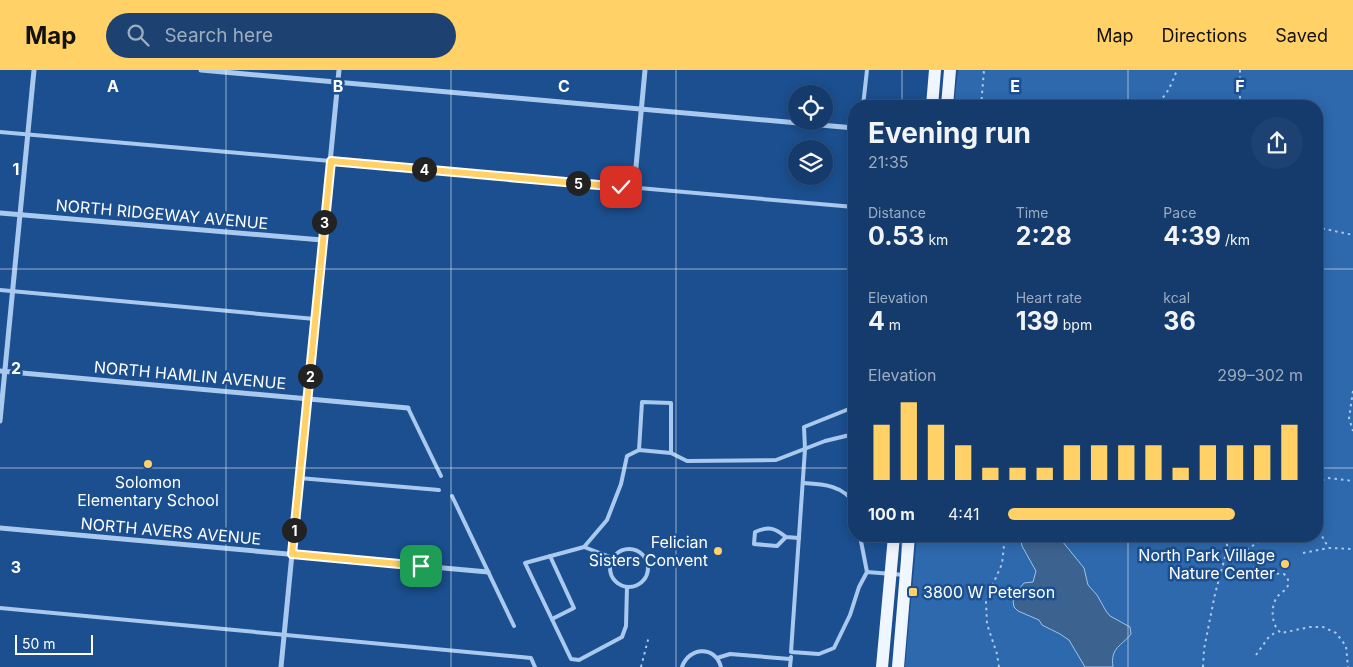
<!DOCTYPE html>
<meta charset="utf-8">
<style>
body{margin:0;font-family:Inter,sans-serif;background:#1d4271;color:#f1f3f6;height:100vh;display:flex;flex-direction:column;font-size:19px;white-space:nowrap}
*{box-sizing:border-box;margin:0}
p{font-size:16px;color:#9dadc1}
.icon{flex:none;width:28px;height:28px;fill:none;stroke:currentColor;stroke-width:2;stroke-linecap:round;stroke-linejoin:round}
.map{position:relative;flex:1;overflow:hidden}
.sheet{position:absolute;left:848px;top:30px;width:475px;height:442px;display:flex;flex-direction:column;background:#143b6b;border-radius:20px;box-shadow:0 2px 12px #0003,0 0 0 1px #33557e}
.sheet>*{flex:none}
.fabs{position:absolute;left:788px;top:15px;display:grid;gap:10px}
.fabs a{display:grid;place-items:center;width:45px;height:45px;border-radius:50%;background:#143b6b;box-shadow:0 2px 12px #0003,0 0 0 1px #33557e;font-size:25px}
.scale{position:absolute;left:15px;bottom:12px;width:78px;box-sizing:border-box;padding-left:5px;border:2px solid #fff;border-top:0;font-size:14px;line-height:18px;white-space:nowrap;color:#fff;-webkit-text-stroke:4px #1b4f8f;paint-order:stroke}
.pin{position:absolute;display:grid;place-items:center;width:42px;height:42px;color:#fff;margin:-21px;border-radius:10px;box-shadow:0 2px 8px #0006}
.km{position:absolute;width:25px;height:25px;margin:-12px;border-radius:50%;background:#222;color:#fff;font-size:14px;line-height:25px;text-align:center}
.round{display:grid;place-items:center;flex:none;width:52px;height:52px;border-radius:26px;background:#1d4271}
.summary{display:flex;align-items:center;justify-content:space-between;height:85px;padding:0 20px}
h1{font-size:28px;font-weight:700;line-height:38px}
.stats{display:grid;grid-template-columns:repeat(3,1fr);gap:8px;height:85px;padding:5px 20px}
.stats div{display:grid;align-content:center}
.stats b{font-size:25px;font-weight:700}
.stats small{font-size:14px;font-weight:400}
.stats p{font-size:14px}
.chart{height:140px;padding:10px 20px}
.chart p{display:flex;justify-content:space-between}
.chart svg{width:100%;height:90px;margin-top:5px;stroke:#ffd166;stroke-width:6}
ul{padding:0 20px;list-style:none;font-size:16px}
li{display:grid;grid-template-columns:80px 60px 1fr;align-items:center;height:38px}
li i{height:12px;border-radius:6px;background:#ffd166}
header{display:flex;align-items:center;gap:30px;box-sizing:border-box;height:70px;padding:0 25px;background:#ffd166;color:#111}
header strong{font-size:24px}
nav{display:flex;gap:28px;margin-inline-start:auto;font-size:18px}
.search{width:350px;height:45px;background:#1d4271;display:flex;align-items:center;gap:12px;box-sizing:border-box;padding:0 18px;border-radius:28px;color:#9dadc1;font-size:19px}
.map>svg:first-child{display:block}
.green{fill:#2e69ad}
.water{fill:#3c6290;stroke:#9cc4f0}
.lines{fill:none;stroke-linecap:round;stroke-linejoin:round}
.path{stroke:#a9c9ee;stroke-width:2;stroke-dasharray:2.5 4;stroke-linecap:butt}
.lane{stroke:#a9c9ee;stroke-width:4}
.street{stroke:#a9c9ee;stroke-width:5}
.primary{stroke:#f0f6ff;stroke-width:12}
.route-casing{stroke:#fff;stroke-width:10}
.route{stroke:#ffd166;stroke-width:6}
.grid{fill:none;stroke:#fff;stroke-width:1;stroke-opacity:0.55}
.poi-dot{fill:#ffd166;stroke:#1b4f8f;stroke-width:2}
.labels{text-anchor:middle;stroke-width:5;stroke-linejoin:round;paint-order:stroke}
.street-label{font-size:16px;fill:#fff;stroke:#1b4f8f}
.poi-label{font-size:16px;fill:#fff;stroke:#1b4f8f;text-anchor:end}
.grid-label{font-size:16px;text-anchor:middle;font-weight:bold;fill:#fff;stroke:#1b4f8f;stroke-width:5;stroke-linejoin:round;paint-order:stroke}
</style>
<header>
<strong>Map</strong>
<div class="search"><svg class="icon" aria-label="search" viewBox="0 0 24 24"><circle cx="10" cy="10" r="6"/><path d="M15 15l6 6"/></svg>Search here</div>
<nav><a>Map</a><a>Directions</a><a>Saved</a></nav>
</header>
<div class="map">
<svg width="1353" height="597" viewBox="0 0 1353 597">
<rect width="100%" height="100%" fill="#1b4f8f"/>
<!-- green -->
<polygon class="green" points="958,0 1353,0 1353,597 905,597 917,466 1316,466 1316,36 954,36"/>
<!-- water -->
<path class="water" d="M1020,466H1058L1084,498L1088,515L1097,525L1106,541L1110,546L1130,557L1131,564C1122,576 1110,577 1113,597H1085L1069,570L1060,564L1042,555L1039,550L1018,541L1014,537L1013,531L1016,523L1024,513L1033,512L1036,501L1022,476Z"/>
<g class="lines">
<!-- path -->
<g class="path">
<polyline points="1240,0 1240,36"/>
<polyline points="981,36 984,0"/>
<path d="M1153,36C1167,27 1171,15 1177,0"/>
<polyline points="1316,157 1353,165"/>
<polyline points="1353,321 1349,348 1353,361"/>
<polyline points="1316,413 1328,408 1353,411"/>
<polyline points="1316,455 1328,477"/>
<polyline points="1227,480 1246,480 1268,466"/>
<path d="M1242,481L1259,503L1284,504C1287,507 1289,510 1288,514C1288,520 1281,522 1278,526C1270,535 1271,556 1281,563L1310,557H1323L1336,563L1346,576L1348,597"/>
<polyline points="1303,483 1329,478 1353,479"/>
<polyline points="1256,585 1268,568 1277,561"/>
<polyline points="641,597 649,566"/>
<polyline points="999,597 997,584 987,554 986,532 988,525 1002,494 1005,466"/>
<polyline points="1203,597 1204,579 1215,524 1227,480 1227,466"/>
</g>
<!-- lane -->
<g class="lane">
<polyline points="863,36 867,0"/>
<polyline points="0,62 854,137"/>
<polyline points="0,220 315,249"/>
<polyline points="854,337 804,357 805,379 791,582 819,584 834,578 850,545 859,517 867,502 905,505"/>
<polyline points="408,338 441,406"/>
<polyline points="639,380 642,332 671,333 671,383"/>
<polyline points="299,408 439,420"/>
<path d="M803,413C821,414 846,415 854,435"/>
<polyline points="452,426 514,556"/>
<polyline points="860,466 867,502"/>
<path d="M786,467C775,458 769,456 755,462L754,474L777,476L786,467L799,468"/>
<polyline points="584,477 613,488"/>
<circle cx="629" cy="498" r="19"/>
<polyline points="550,486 574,538 552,549"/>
<polyline points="627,517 626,556 622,567 579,590 571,589 525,493 584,477 607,450 621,414 627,386 639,380 671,383 687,391 776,390 825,371 854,364"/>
<polyline points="0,538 531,588 535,597"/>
<polyline points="717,588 730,584 790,589"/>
<path d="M682,597C689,577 715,575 721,597"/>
<polyline points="790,597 791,587"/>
</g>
<!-- street -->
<g class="street">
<polyline points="201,0 854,58"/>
<polyline points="634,118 645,0"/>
<polyline points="0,143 322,170"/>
<polyline points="0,301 408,338"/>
<polyline points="0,351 34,0"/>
<polyline points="0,458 488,502"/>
<polyline points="281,597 339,0"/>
</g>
<!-- primary -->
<g class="primary">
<polyline points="932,36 935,0"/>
<polyline points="947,36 950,0"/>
<polyline points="882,597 894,466"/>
<polyline points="898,597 909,466"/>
</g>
</g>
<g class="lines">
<defs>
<polyline id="route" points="421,496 292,484 331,91 621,117"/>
</defs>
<!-- route casing -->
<use href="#route" class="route-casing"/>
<!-- route -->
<use href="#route" class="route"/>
</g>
<!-- grid -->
<path class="grid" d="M226,0V597M451,0V597M676,0V597M902,0V36M1128,0V36M0,199H854M1316,199H1353M0,398H854M1316,398H1353M902,466V597M1128,466V597"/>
<!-- markers -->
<g class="poi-dot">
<circle cx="148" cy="394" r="5"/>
<circle cx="718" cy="481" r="5"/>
<circle cx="1285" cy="494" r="5"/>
<rect x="908" y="517" width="10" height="10" rx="2.5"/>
</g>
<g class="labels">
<!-- street labels -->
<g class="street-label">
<text transform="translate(162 144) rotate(5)" y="6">NORTH RIDGEWAY AVENUE</text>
<text transform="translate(190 305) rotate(5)" y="6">NORTH HAMLIN AVENUE</text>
<text transform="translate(171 461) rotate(5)" y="6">NORTH AVERS AVENUE</text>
</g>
<!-- poi labels -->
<g class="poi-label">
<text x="148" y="418" text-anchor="middle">Solomon<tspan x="148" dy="18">Elementary School</tspan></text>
<text x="708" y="478">Felician<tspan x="708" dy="18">Sisters Convent</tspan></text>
<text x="1275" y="491">North Park Village<tspan x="1275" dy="18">Nature Center</tspan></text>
<text x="923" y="528" text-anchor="start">3800 W Peterson</text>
</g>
</g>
<g class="grid-label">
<text x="113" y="22">A</text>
<text x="338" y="22">B</text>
<text x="564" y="22">C</text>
<text x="1015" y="22">E</text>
<text x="1240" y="22">F</text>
<text x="16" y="105">1</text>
<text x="16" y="304">2</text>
<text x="16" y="503">3</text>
</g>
</svg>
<div class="fabs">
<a><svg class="icon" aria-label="locate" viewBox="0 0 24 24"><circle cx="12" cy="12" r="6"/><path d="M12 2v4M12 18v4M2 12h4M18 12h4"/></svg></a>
<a><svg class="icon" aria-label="layers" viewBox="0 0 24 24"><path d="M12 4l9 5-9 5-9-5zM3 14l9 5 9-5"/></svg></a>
</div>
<div class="scale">50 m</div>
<div class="pin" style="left:421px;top:496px;background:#1e9e55"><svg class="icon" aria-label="arrive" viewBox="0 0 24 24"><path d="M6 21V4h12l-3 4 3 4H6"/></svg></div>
<div class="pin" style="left:621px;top:117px;background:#d93025"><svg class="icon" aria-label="check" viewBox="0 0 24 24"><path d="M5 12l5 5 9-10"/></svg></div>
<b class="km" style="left:294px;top:460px">1</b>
<b class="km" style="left:310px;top:306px">2</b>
<b class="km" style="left:324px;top:152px">3</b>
<b class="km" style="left:424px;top:99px">4</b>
<b class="km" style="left:578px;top:113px">5</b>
<section class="sheet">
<div class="summary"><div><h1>Evening run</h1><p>21:35</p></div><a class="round"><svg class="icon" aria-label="share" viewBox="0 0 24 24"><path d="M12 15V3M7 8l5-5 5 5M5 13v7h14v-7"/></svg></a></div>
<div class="stats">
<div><p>Distance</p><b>0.53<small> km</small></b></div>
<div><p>Time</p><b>2:28</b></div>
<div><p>Pace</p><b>4:39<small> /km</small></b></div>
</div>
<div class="stats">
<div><p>Elevation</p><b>4<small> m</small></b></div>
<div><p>Heart rate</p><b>139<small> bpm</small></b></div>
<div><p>kcal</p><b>36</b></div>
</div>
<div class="chart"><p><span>Elevation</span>299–302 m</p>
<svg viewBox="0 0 160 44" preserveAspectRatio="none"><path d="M5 44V17M15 44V6M25 44V17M35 44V27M45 44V38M55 44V38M65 44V38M75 44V27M85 44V27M95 44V27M105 44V27M115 44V38M125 44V27M135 44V27M145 44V27M155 44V17"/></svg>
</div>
<ul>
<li><b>100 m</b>4:41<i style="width:77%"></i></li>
</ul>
</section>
</div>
